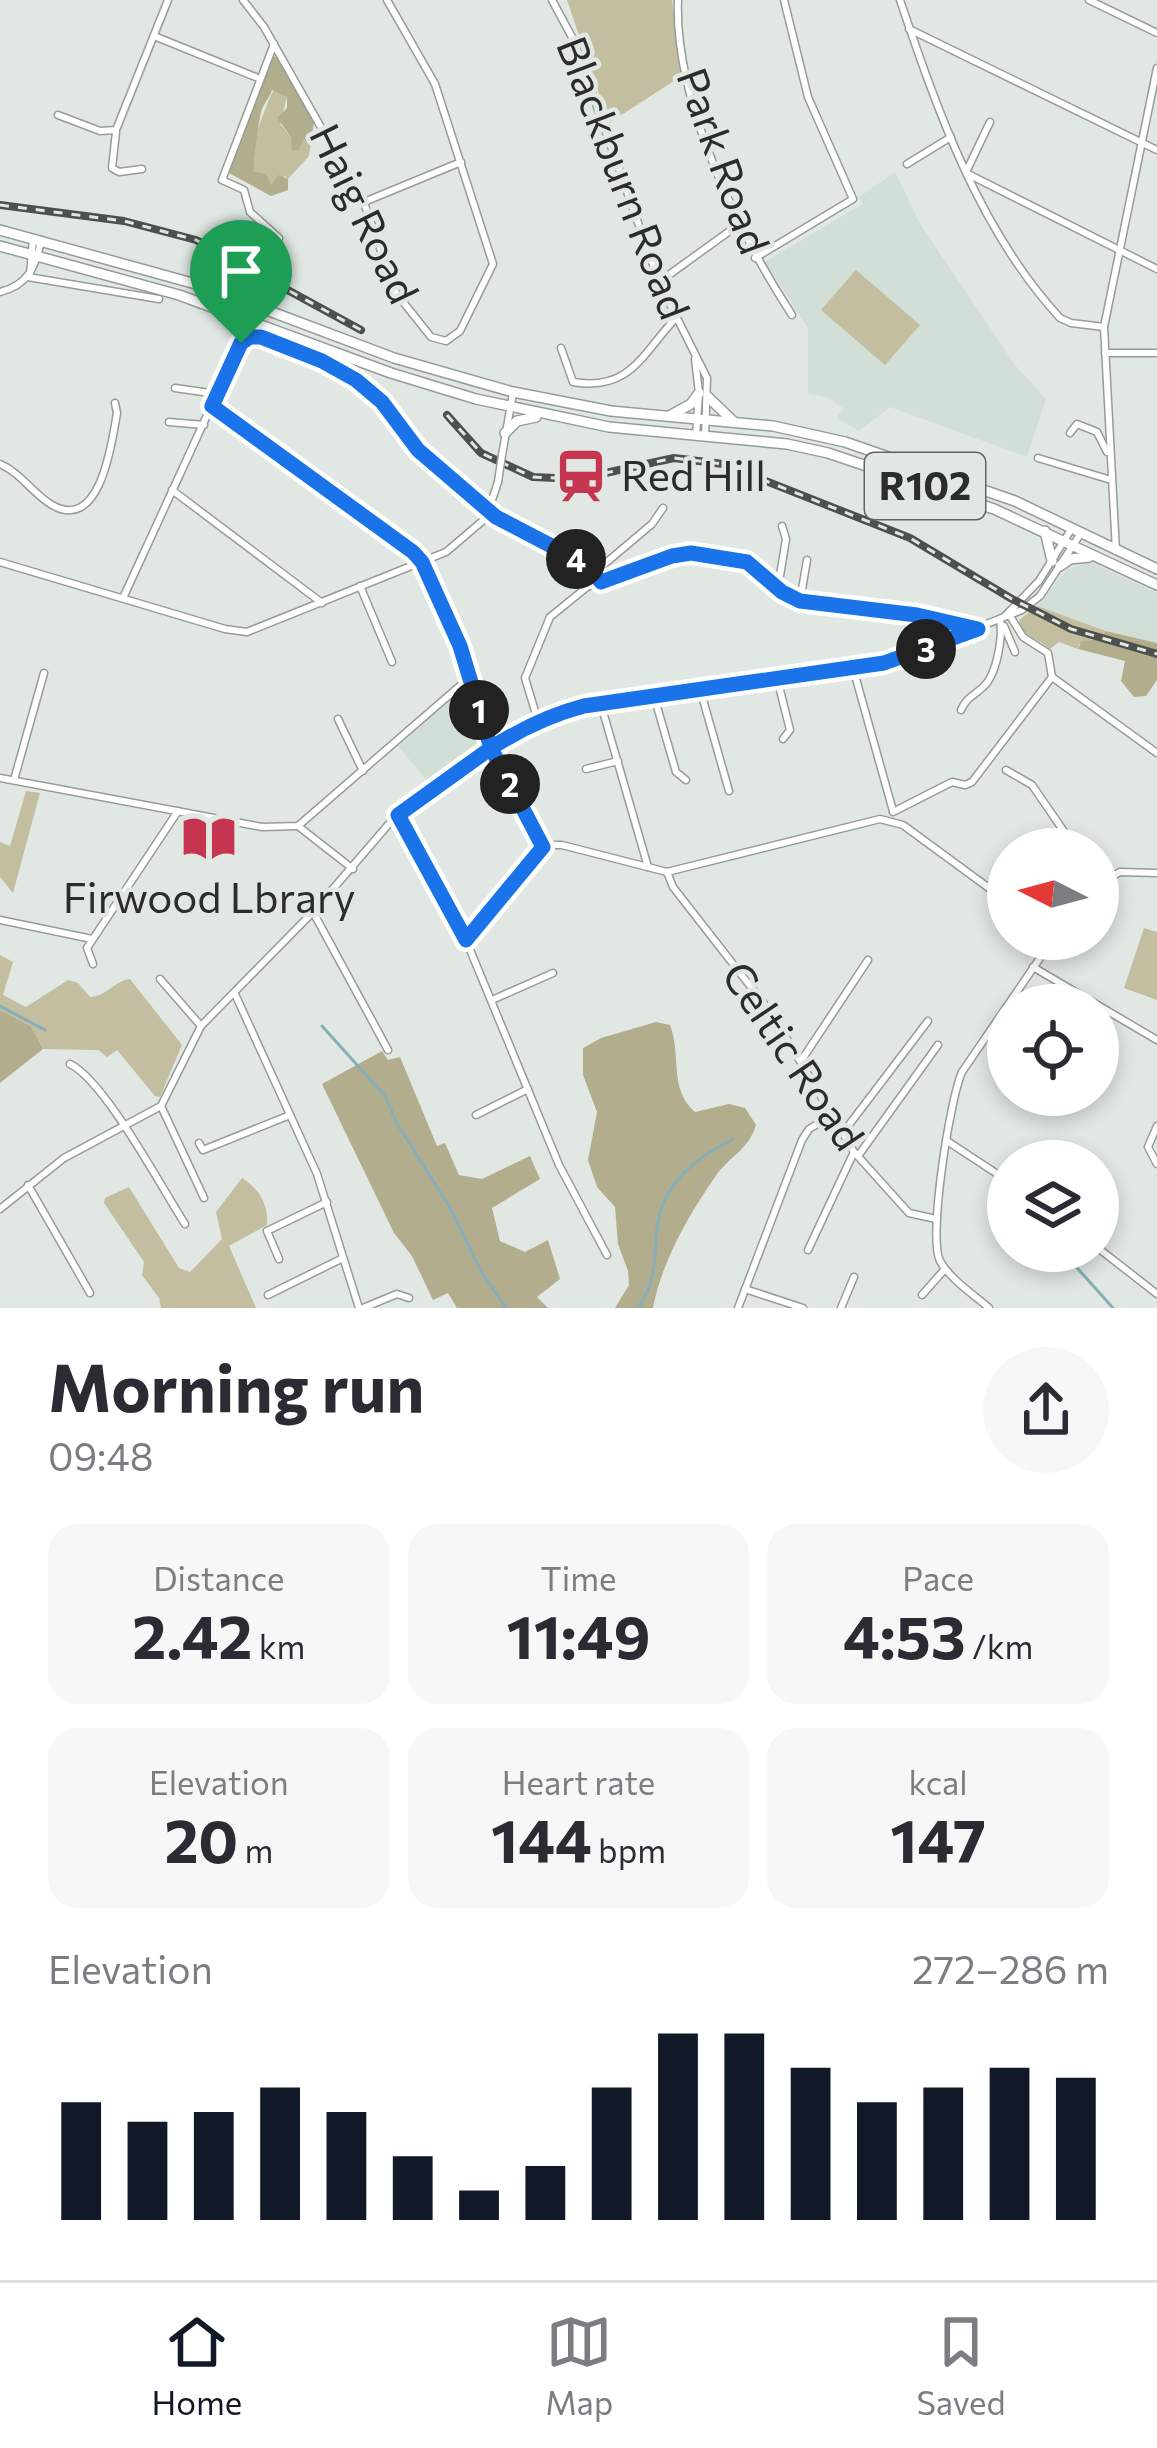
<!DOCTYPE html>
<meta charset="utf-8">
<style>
body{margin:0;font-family:Commissioner,sans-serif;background:#f7f7f7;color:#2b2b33;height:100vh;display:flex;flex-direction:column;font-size:45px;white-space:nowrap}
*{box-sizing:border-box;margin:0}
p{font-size:39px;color:#7c7c81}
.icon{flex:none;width:66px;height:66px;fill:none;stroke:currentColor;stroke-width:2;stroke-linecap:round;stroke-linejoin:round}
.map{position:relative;height:1308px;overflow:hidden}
.drawer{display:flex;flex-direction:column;background:#fff;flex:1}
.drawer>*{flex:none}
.needle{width:78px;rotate:276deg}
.fabs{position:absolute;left:987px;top:828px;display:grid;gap:24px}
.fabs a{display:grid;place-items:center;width:132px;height:132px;border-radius:50%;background:#fff;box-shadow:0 6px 18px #0003;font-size:60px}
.pin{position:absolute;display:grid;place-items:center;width:102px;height:102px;color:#fff;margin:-123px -51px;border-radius:50% 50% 50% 0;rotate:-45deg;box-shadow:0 0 12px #0007}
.pin .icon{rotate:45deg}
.km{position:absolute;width:60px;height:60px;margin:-30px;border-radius:50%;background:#222;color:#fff;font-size:33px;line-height:60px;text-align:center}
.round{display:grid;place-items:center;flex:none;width:126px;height:126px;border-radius:63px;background:#f7f7f7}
.head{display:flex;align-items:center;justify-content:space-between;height:204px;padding:0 48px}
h1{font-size:66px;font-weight:700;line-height:90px}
.figures{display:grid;grid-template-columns:repeat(3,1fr);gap:18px;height:204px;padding:12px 48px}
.figures div{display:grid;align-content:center;border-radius:30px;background:#f7f7f7;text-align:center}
.figures b{font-size:60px;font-weight:700}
.figures small{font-size:33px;font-weight:400}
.figures p{font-size:33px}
.chart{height:336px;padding:24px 48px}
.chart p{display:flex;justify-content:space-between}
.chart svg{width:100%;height:216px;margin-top:12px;stroke:#111827;stroke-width:6}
.tab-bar{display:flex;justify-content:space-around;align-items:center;height:168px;border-top:3px solid #e1e1e2;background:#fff;font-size:33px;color:#7c7c81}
.tab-bar a{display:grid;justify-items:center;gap:6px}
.tab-bar .current{color:#111827}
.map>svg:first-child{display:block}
.built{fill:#d1dfd6}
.green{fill:#c2be9f}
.forest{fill:#b2ad8c}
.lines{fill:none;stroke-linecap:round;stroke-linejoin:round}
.stream{stroke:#86afb9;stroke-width:3}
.minor-casing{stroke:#969c98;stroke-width:9}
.major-casing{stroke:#969c98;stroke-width:12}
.minor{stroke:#fff;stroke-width:6}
.major{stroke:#fff;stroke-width:9}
.rail-casing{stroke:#4d514e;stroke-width:8}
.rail{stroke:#e1e8e3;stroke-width:3;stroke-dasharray:9;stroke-linecap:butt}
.minor-bridge-casing{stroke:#969c98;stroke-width:9;stroke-linecap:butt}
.minor-bridge{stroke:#fff;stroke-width:6}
.route-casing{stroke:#fff;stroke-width:24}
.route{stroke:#1a73e8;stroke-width:15}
.labels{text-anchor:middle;stroke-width:9;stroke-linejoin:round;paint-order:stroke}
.shield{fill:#e1e8e3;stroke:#616562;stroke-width:3}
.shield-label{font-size:39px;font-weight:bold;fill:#2a2d2b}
.street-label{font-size:42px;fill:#2a2d2b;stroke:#e1e8e3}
.poi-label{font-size:42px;fill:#2a2d2b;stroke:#e1e8e3;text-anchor:start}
</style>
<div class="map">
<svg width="1157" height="1308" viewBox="0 0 1157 1308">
<rect width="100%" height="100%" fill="#e1e8e3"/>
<!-- built -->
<g class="built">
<polygon points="895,172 919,222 1015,365 1046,399 1027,457 890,407 859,431 836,418 844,409 827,397 808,394 808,328 765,262 862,204 859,197"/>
<polygon points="1090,562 1157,593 1157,643 1100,629 1037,606 1067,569"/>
<polygon points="461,690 471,695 484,744 430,784 398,746"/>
</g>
<!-- green -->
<g class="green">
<polygon points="567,0 672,0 683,75 609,123"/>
<path d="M274,89L287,97L280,124L291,137L303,140L312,135L309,156L288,179L285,176L271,185C264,180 251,174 250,164C250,146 267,103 274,89Z"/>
<polygon points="856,270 920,325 885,365 821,310"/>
<path d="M1037,606L1106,631L1104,635L1079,644L1078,649L1059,642L1050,649C1038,638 1023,638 1019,620Z"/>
<polygon points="26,791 40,793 13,893 0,877 0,842 10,846"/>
<polygon points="1144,928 1157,932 1157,1000 1124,988"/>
<path d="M0,955L13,962L3,995L26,1007L68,980L78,983L90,997C107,996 114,981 130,979L182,1045L160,1097L155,1096L117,1050L107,1057L98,1050L43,1049L31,1026L0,1010Z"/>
<path d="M242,1178C258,1188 269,1204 267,1225L229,1246L256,1308H161L159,1298L142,1275L144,1262L104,1203L105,1198L129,1187L179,1268L190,1272L222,1239L216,1212Z"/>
</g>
<!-- forest -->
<g class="forest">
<path d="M272,56L280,58L314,122L312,135L303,140L299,150H292L291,137L277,118L287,108V97L272,90C270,97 265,102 262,109C259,118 252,165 254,172L266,174L271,185L279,175L288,179V190L271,196L229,173Z"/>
<polygon points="1106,631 1157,643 1157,680 1146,696 1134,697 1121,681 1125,661 1078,649 1081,642 1101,638"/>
<polygon points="0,1010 31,1026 43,1049 0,1083"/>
<path d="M656,1022L670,1025C682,1056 668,1088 695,1112L729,1104L745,1108L756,1125C748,1151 729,1156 715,1177C688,1216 662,1261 653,1308H615L629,1285L628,1271L618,1244L615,1207L597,1187L588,1160L597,1112L583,1075V1048L601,1038Z"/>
<polygon points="382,1051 388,1060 400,1057 437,1146 445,1143 459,1175 482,1179 530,1156 540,1179 492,1208 500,1241 525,1252 548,1240 560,1279 537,1297 548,1308 457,1308 448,1293 433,1300 412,1256 394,1233 322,1084"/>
</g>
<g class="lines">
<!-- stream -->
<g class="stream">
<polyline points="0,1006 45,1030"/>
<polyline points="322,1026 386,1097 396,1122 449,1206 481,1271 506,1308"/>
<polyline points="1062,1251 1113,1308"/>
<path d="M638,1308C657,1282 654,1258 657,1228C662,1183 696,1158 733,1139"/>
</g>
<defs>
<g id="minor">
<polyline points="243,0 264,27 364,203 396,293 431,337 446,341 460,331 493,264 435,84 387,0"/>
<polyline points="552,0 573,39 659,282 707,378 705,437"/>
<path d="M678,0C674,100 738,232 792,315"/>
<path d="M900,0C938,112 979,230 1060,318L1071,323L1104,327"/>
<polyline points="1089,0 1157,33"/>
<polyline points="909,29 1157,150"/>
<polyline points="154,36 258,78"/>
<polyline points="274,44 222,180 244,190 250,212 279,238"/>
<polyline points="58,115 100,131 116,130 168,0"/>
<polyline points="116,132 112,168 119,172 142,169"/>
<polyline points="907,164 951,137"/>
<polyline points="967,170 990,122"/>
<polyline points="968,174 1157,269"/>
<polyline points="364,202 461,162"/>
<polyline points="755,258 853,199 808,97 784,0"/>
<polyline points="30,274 33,239"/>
<polyline points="28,277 159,299"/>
<polyline points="659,282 738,225"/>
<path d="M0,292C28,285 35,268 41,241"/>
<path d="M561,348L573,382C631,392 643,352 676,318"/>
<polyline points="1105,353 1157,353"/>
<polyline points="695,359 699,393 696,436"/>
<polyline points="175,388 217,394"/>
<polyline points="212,407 419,558 460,647 491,748 543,847"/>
<polyline points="169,422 204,425"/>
<polyline points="1070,433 1077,424 1097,432 1107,452"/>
<polyline points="502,455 513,393"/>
<polyline points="1038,458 1111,480"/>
<path d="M0,464C21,473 33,494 52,505C101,533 112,441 117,413L115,403"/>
<polyline points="172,490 322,603"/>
<polyline points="1116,551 1104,327 1157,68"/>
<polyline points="0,562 225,629 247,632 446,552 486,518 498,482"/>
<polyline points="595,572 652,524 663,508"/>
<polyline points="360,586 392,662"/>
<polyline points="778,588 786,539 782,526"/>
<polyline points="123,598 238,348 254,336 322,361 356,380 382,402 418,450 496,517 586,564 601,582"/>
<polyline points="800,601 807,560"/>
<polyline points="1006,615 1039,581 1072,528"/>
<polyline points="1010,616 1023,637 1048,653 1052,677 1157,753"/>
<polyline points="1004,626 1015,652"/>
<polyline points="853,668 893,811"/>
<polyline points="777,678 790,730 783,739"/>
<polyline points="700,689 729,791"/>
<polyline points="654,696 676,772 686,780"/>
<polyline points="602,708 648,867"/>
<path d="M961,710C967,697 972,697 982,688C997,676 1003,637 1000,619"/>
<polyline points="338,719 363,771"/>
<polyline points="538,721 525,678 550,617 587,587 672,556 691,553 747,562 782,592 802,601 910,614 975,628"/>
<polyline points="586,769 618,761"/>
<polyline points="1006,770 1032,785 1076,849"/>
<polyline points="0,778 262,827 298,826 469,678"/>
<polyline points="14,780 44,673"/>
<polyline points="893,812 952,782 965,785 972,782 1052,677"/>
<polyline points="398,815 466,940 559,1165 607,1255"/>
<polyline points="298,826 353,869"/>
<polyline points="667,872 673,887 772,1014 854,1152 909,1213 936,1219"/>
<polyline points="1098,884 1120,872 1157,873"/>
<polyline points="313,912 388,1050"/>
<polyline points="0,920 92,939"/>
<polyline points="466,940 537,851 548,845 562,845 667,872 880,819 903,825 1008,902"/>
<polyline points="93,964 87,948 178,811"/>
<polyline points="1033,967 1157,1040"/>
<polyline points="160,979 201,1026"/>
<polyline points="235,994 317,1174 359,1308"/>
<polyline points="492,1000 553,973"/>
<polyline points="801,1061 868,960"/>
<path d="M70,1064C105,1081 161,1187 185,1224"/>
<polyline points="161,1106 204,1198"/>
<polyline points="476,1115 528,1089"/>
<polyline points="1157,1126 1148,1147 1157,1164"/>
<polyline points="842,1134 928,1021"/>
<polyline points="947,1141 1008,1181"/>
<polyline points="199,1143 203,1150 290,1115"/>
<polyline points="858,1156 938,1045"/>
<polyline points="28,1185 90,1293"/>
<polyline points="0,1209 64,1158 161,1106 201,1026 313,912 388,825 411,804 510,736 538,721 584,706 853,668 906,656 1022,610 1040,596 1081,533"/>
<polyline points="1098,1248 1157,1294"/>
<polyline points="808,1250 854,1152"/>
<polyline points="279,1259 267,1231 327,1202"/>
<polyline points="745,1289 803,1308"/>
<polyline points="268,1295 343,1258"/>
<polyline points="922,1295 945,1269"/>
<polyline points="363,1308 397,1294 409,1298"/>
<polyline points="738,1308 802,1140 809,1129 831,1116"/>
<polyline points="841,1308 854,1277"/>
<path d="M989,1308C973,1294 950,1279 940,1261C928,1237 950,1099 962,1072L1053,939"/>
</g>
<g id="major">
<polyline points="0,230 203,286 394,358 513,392 611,411 773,426 845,442 1015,501 1157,569"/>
<polyline points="0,246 179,295 391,373 476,399 609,427 787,444 828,453 994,509 1157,585"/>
<polyline points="708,397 734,422"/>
<polyline points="671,415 691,404 699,393"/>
<polyline points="505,433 517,421 536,417"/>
<polyline points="1045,531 1052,561"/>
<polyline points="1060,566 1070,559 1089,557"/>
</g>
</defs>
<!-- minor casing -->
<use href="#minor" class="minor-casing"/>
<!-- major casing -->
<use href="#major" class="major-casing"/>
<!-- minor -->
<use href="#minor" class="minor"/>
<!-- major -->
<use href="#major" class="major"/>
<defs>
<g id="rail">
<polyline points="0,205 124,221 196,240 361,330"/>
<polyline points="447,415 481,453 533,477 578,479 674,458 723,464 910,538 1012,599 1071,629 1157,654"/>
</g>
</defs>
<!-- rail casing -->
<use href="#rail" class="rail-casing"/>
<!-- rail -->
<use href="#rail" class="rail"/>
<defs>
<polyline id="minor-bridge" points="498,482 502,455"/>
</defs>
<!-- minor-bridge casing -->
<use href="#minor-bridge" class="minor-bridge-casing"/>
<!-- minor-bridge -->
<use href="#minor-bridge" class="minor-bridge"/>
</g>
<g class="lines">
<defs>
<path id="route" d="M241,343L212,406L413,552L422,562L460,646L491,748L398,815L466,940L543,847L491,748C521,729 549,715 584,706L884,663L978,629L917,615L800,601L782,592L747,562L691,553L672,556L601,582L586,564L496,517L418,450L382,402L356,380L322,361L261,337H250L241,343"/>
</defs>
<!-- route casing -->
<use href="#route" class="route-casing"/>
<!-- route -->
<use href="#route" class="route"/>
</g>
<!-- icons -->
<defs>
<symbol id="station-bare" viewBox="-9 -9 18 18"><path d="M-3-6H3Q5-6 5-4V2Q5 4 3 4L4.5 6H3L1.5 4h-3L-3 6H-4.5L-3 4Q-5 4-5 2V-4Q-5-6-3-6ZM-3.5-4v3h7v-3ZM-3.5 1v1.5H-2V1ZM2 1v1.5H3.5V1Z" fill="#c5354f" stroke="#e1e8e3" stroke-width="2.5" paint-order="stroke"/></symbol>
<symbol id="library-bare" viewBox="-9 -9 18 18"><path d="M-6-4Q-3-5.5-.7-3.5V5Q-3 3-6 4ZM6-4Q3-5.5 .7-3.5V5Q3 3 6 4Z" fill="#c5354f" stroke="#e1e8e3" stroke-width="2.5" paint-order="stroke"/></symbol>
</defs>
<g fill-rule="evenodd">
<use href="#station-bare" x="543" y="438" width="76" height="76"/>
<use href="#library-bare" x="171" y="800" width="76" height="76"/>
</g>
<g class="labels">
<!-- shield labels -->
<rect class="shield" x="865" y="453" width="120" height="66" rx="9"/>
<g class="shield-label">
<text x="925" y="500">R102</text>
</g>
<!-- street labels -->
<g class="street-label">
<text transform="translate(723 161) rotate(70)" y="15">Park Road</text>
<text transform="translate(623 178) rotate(69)" y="15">Blackburn Road</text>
<text transform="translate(364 214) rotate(64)" y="15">Haig Road</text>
<text transform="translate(793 1056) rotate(56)" y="15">Celtic Road</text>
</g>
<!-- poi labels -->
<g class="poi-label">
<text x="621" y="491">Red Hill</text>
<text x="209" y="913" text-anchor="middle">Firwood Lbrary</text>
</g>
</g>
</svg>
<div class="fabs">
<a><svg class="needle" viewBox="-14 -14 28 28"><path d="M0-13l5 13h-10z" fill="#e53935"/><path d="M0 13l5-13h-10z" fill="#7c7c81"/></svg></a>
<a><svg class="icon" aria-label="locate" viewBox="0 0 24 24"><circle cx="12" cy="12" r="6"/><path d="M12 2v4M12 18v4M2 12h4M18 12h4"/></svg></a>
<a><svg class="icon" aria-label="layers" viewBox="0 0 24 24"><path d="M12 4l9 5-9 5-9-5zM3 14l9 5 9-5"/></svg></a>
</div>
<div class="pin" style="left:241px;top:343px;background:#1e9e55"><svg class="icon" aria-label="arrive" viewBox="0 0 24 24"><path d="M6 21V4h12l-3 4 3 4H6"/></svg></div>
<b class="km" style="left:479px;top:710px">1</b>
<b class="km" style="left:510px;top:784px">2</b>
<b class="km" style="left:926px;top:649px">3</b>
<b class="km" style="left:576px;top:559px">4</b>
</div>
<section class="drawer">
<div class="head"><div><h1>Morning run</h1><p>09:48</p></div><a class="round"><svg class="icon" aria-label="share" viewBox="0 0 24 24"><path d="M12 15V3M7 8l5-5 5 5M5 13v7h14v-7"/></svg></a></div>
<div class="figures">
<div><p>Distance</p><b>2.42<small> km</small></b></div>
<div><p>Time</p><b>11:49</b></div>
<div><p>Pace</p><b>4:53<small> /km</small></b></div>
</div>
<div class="figures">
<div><p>Elevation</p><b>20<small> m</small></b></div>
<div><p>Heart rate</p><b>144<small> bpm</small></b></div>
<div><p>kcal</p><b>147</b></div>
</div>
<div class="chart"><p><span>Elevation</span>272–286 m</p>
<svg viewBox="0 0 160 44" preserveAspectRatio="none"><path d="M5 44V20M15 44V24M25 44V22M35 44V17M45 44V22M55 44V31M65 44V38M75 44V33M85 44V17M95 44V6M105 44V6M115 44V13M125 44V20M135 44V17M145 44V13M155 44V15"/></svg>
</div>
</section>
<nav class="tab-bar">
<a class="current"><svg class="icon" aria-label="home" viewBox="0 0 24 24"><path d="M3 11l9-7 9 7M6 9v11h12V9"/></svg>Home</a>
<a><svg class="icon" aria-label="map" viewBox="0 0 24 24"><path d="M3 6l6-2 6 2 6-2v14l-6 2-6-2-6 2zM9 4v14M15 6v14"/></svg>Map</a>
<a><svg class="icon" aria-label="saved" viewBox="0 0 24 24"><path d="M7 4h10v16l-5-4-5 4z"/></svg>Saved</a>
</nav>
